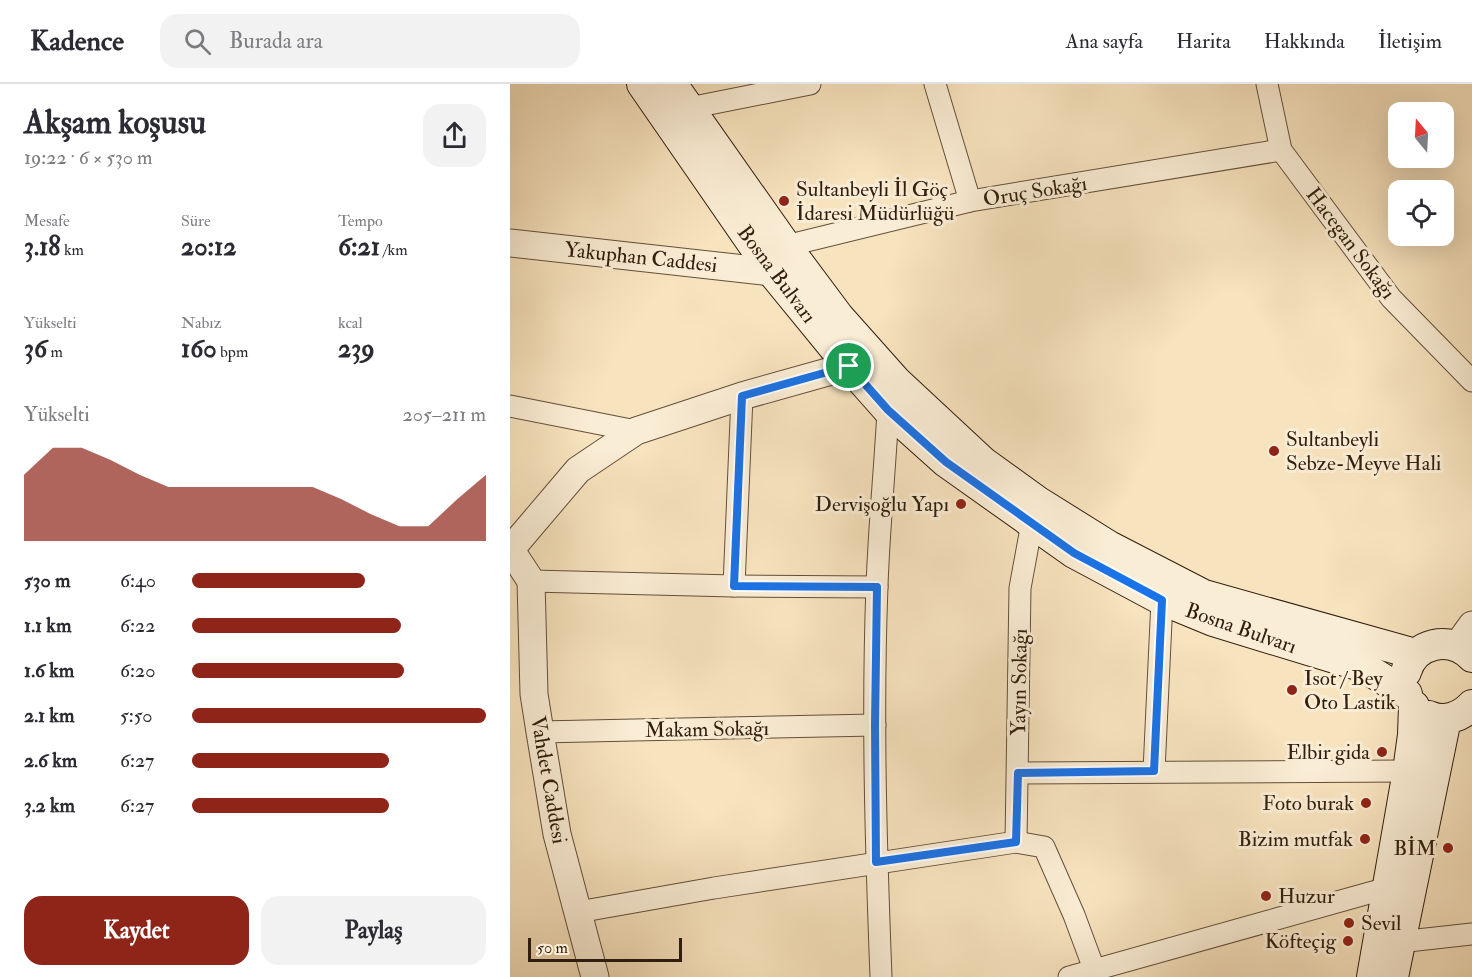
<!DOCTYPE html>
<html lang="tr">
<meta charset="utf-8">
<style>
body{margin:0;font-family:"IM FELL Double Pica",serif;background:#f2f2f3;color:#2b2b33;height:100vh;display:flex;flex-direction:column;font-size:22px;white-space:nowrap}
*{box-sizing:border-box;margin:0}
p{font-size:20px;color:#7c7c81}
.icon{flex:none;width:33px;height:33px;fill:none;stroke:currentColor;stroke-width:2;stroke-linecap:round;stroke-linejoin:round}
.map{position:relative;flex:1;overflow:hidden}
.drawer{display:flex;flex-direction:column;background:#fff;width:510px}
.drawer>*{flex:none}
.needle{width:39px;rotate:342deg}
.tools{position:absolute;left:878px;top:18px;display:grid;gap:12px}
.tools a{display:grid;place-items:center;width:66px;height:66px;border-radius:12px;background:#fff;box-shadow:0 6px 24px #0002;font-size:30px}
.scale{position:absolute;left:18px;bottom:15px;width:154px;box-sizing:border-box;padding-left:6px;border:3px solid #321e0e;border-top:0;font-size:16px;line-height:21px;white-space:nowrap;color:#321e0e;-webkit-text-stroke:4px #faedd5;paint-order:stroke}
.pin{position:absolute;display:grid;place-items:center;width:51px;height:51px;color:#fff;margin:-26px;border:3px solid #fff;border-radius:50%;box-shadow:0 2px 6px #0007}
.round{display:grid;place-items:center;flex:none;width:63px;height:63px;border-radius:18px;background:#f2f2f3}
.summary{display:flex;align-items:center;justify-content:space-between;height:102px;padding:0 24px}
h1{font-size:33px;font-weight:700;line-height:45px}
.stats{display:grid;grid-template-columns:repeat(3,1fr);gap:9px;height:102px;padding:6px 24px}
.stats div{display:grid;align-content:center}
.stats b{font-size:26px;font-weight:700}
.stats small{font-size:16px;font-weight:400}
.stats p{font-size:16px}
.chart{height:168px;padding:12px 24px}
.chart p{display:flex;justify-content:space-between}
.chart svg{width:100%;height:108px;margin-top:6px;fill:#8f2418;opacity:.7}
.primary-button{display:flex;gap:12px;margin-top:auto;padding:12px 24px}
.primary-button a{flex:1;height:69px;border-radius:18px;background:#8f2418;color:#fff;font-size:24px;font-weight:700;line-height:69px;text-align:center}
.primary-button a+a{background:#f2f2f3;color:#2b2b33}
ul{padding:0 24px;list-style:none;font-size:20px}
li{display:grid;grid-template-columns:96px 72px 1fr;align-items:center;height:45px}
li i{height:15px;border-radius:8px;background:#8f2418}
header{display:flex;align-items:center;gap:36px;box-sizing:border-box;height:84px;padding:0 30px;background:#fff;border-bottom:2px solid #e1e1e2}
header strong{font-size:28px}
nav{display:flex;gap:33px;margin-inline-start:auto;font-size:21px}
.search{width:420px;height:54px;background:#f2f2f3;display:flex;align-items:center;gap:15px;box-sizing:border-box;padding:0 21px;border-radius:18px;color:#7c7c81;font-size:22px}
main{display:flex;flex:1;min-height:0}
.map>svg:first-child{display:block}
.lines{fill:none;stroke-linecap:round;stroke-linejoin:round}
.minor-casing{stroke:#634f3a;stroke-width:23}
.tertiary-casing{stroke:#634f3a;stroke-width:29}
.secondary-casing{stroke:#321e0e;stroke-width:32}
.minor{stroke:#faedd5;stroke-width:21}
.tertiary{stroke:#faedd5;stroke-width:27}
.secondary{stroke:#faedd5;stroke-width:30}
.route-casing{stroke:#fff;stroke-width:12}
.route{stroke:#1a73e8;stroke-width:8}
.poi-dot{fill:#8f2418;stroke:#faedd5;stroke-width:2}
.labels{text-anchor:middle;stroke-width:6;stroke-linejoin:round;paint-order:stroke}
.poi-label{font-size:21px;fill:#321e0e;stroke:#faedd5;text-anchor:end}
.street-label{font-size:21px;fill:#321e0e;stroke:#faedd5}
</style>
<header>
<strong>Kadence</strong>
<div class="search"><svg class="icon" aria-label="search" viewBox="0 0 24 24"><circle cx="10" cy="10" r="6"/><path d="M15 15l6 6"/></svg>Burada ara</div>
<nav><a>Ana sayfa</a><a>Harita</a><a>Hakkında</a><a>İletişim</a></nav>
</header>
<main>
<section class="drawer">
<div class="summary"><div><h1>Akşam koşusu</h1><p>19:22 · 6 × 530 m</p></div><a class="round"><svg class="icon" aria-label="share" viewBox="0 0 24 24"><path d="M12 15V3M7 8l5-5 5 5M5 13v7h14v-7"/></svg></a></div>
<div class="stats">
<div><p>Mesafe</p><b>3.18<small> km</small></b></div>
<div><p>Süre</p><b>20:12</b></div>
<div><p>Tempo</p><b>6:21<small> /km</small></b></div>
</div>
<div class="stats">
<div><p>Yükselti</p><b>36<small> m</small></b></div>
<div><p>Nabız</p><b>160<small> bpm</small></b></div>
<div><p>kcal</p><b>239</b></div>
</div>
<div class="chart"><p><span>Yükselti</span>205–211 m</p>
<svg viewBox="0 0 160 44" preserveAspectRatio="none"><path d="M0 44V17L10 6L20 6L30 11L40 17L50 22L60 22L70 22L80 22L90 22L100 22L110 27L120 33L130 38L140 38L150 27L160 17V44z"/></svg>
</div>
<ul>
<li><b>530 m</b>6:40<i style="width:59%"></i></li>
<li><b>1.1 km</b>6:22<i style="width:71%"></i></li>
<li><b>1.6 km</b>6:20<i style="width:72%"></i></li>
<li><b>2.1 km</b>5:50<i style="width:100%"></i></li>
<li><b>2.6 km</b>6:27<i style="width:67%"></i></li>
<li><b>3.2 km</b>6:27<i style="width:67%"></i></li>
</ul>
<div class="primary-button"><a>Kaydet</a><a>Paylaş</a></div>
</section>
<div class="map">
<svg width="962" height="893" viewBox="0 0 962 893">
<rect width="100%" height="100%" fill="#f7e3be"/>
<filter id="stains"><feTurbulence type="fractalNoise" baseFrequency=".00333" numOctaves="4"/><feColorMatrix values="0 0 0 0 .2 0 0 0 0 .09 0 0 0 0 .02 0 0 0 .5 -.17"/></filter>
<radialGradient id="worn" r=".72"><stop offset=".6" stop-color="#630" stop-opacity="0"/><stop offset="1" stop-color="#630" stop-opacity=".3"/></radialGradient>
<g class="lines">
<defs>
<g id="minor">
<polyline points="425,0 460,117"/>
<polyline points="757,0 771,66 881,214 962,297"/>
<polyline points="179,24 300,0"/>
<polyline points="271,172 276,162 460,117 771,66"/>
<polyline points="0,322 126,347"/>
<polyline points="21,497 224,502 367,503"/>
<polyline points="224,502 232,312"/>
<polyline points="30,648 365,641"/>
<polyline points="644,687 652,516"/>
<polyline points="508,689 898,687"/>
<polyline points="506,758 510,504 522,439"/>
<polyline points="68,828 204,804 506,758 534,763 564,831 587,893"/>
<polyline points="889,858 962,850"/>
<path d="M371,893C366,763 362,632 367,502C369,443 375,384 378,326"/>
<polyline points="559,893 877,804"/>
</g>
<g id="tertiary">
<polyline points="0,159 262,188"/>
<polyline points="0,465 21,497 24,610 30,648 47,750 85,893"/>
<polyline points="0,466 68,386 126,347 232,312 339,282"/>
<polyline points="947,562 962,541"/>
</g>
<g id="secondary">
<polyline points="132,0 262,188 339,282 378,326 436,378 564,469 652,516 703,537 854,583 897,610"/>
<polyline points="162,0 276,162 329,233 386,297 473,378 527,417 599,462 694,511 905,570"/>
<path d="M896,588C904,558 941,551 962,573"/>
<path d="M919,632C934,639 951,633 962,621"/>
<polyline points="862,893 898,687 903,651 904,622"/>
<polyline points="883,893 936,635"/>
</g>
</defs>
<!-- minor casing -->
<use href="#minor" class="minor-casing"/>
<!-- tertiary casing -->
<use href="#tertiary" class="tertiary-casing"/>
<!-- secondary casing -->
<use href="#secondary" class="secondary-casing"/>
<!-- minor -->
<use href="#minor" class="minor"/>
<!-- tertiary -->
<use href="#tertiary" class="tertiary"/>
<!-- secondary -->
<use href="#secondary" class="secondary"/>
</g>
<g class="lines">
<defs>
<polygon id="route" points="339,282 378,326 436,378 564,469 652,516 644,687 508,689 506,758 366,778 365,641 367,503 224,502 232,312"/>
</defs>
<!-- route casing -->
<use href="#route" class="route-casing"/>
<!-- route -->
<use href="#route" class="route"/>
</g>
<!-- markers -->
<g class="poi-dot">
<circle cx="274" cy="117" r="6"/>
<circle cx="764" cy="367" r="6"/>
<circle cx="451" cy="420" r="6"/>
<circle cx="782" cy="606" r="6"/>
<circle cx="872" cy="668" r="6"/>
<circle cx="856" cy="719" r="6"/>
<circle cx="855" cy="755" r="6"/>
<circle cx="938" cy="764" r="6"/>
<circle cx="756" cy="812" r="6"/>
<circle cx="839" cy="839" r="6"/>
<circle cx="838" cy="857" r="6"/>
</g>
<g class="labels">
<!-- poi labels -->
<g class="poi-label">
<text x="286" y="112" text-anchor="start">Sultanbeyli İl Göç<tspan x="286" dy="24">İdaresi Müdürlüğü</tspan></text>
<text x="776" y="362" text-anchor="start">Sultanbeyli<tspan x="776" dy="24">Sebze-Meyve Hali</tspan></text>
<text x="439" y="427">Dervişoğlu Yapı</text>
<text x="794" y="601" text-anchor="start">Isot / Bey<tspan x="794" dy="24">Oto Lastik</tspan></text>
<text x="860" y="675">Elbir gida</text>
<text x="844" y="726">Foto burak</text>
<text x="843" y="762">Bizim mutfak</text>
<text x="926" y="771">BİM</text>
<text x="768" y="819" text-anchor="start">Huzur</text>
<text x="851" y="846" text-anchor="start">Sevil</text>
<text x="826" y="864">Köfteçig</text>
</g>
<!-- street labels -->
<g class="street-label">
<text transform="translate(525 107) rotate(-9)" y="7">Oruç Sokağı</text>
<text transform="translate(841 159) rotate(53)" y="7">Hacegan Sokağı</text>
<text transform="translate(131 173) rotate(6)" y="7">Yakuphan Caddesi</text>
<text transform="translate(267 190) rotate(53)" y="7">Bosna Bulvarı</text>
<text transform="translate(731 544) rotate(19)" y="7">Bosna Bulvarı</text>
<text transform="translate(509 598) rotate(-89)" y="7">Yayın Sokağı</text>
<text transform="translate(197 645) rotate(-1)" y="7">Makam Sokağı</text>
<text transform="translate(39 696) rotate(80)" y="7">Vahdet Caddesi</text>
</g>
</g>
<rect width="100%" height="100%" filter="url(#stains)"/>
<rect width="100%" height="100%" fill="url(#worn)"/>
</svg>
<div class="tools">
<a><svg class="needle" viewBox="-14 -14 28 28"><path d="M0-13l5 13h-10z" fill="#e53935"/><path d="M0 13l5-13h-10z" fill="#7c7c81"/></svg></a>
<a><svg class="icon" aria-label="locate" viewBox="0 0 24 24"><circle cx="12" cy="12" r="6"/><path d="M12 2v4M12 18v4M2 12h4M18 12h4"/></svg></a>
</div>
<div class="scale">50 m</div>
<div class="pin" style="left:339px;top:282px;background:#1e9e55"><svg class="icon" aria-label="arrive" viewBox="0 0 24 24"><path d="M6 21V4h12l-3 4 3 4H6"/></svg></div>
</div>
</main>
